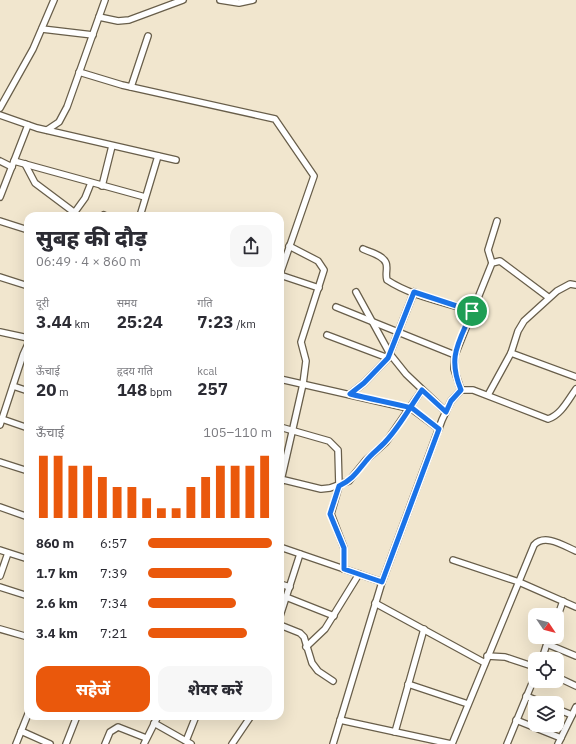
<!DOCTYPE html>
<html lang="hi">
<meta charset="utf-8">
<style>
body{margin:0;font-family:"IBM Plex Sans","Noto Sans Devanagari",sans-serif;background:#f7f7f7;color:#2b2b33;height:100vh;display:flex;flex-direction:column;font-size:15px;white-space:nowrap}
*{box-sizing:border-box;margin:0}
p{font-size:13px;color:#7c7c81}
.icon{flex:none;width:22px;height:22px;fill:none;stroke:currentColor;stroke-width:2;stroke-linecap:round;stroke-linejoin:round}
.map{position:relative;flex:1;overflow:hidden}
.panel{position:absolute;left:24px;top:212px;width:260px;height:508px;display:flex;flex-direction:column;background:#fff;border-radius:12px;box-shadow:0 4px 16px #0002}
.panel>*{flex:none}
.needle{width:26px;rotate:125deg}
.controls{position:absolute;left:528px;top:608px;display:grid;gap:8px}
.controls a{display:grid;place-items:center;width:36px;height:36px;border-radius:8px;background:#fff;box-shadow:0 4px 16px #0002;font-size:20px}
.pin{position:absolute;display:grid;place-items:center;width:34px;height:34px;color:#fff;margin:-17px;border:2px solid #fff;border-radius:50%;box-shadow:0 1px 4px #0007}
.round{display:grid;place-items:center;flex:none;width:42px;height:42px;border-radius:12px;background:#f7f7f7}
.overview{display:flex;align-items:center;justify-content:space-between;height:68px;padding:0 12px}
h1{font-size:22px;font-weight:800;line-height:30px}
.metrics{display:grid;grid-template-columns:repeat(3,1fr);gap:6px;height:68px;padding:4px 12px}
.metrics div{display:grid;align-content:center}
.metrics b{font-size:17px;font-weight:800}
.metrics small{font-size:11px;font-weight:400}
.metrics p{font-size:11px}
.chart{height:112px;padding:8px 12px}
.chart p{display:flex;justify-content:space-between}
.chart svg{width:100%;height:72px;margin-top:4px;stroke:#ea580c;stroke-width:6}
.button{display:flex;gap:8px;margin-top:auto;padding:8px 12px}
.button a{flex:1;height:46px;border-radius:12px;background:#ea580c;color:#fff;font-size:16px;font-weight:800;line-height:46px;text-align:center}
.button a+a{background:#f7f7f7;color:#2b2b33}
ul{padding:0 12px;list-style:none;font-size:13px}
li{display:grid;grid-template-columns:64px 48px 1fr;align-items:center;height:30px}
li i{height:10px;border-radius:5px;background:#ea580c}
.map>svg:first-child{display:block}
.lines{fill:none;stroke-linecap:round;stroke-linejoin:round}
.street-casing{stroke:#685e4a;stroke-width:8}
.street{stroke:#fff;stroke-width:5.5}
.route-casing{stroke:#fff;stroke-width:8}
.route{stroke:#1a73e8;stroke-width:5}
</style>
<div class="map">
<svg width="576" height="744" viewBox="0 0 576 744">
<rect width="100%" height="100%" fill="#f1e6ce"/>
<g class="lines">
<defs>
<g id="street">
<polyline points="220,0 239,3 253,0"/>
<polyline points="99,17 118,21 129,20 183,0"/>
<polyline points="42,29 93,35"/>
<polyline points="79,72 122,85 275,119 314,176 280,274"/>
<polyline points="131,87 148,36"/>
<polyline points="0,108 33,49 54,0"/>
<polyline points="0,115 37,128 176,160"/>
<polyline points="47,130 59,122 67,107 105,0"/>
<polyline points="0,161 12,167"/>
<polyline points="14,161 145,197"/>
<polyline points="25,164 35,183 75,213"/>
<polyline points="102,186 112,146"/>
<polyline points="0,197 28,125"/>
<polyline points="104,215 106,216"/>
<polyline points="72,216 85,198 91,183"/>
<polyline points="140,216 158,156"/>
<polyline points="0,221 28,230"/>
<path d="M363,249C369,252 383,255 386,263C388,268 385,274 387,280C411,296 444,302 472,311"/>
<polyline points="492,263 488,250 497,221"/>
<polyline points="280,275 319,288"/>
<polyline points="0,277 28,286"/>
<polyline points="356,292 390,354 406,374 446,412"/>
<polyline points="336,307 455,355"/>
<polyline points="0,332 28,338"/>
<polyline points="327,335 388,358"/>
<polyline points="511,353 576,377"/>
<polyline points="280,379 412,409 439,429"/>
<polyline points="13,386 28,391"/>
<polyline points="461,390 454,369 455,355 492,263 500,261 548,297"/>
<polyline points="350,394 364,383 388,358 414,292"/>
<polyline points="488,395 511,353 518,331 524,321 557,291 570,284 576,285"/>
<polyline points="2,419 28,428"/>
<polyline points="0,425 23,355 28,344"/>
<polyline points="280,427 329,441 338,450 339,486 331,514 344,548 344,569"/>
<polyline points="0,462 28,471"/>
<polyline points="280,479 321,489 330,488 349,481 366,460 386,442 422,390"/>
<polyline points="280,485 303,384 306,361 301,342 324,270 318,261 289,246"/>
<polyline points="0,507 28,517"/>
<polyline points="280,547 382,582"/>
<polyline points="0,550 28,559"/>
<polyline points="453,560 519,582 576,607"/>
<polyline points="0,576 8,553"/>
<polyline points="280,584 290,587"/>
<polyline points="0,587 28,596"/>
<polyline points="286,597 334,616"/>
<polyline points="375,603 485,663"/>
<polyline points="280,616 300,554"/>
<polyline points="557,618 563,601"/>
<polyline points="280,625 300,633 304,637 312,663 318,671 333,681"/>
<polyline points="0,629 28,637"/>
<polyline points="547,644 576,656"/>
<polyline points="306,647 325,629 359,574"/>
<polyline points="487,656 505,657 535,667"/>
<polyline points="542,659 549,637"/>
<polyline points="557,677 576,686"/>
<polyline points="408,684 468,704"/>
<polyline points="526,696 543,703"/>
<polyline points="557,709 572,715"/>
<polyline points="340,720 451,744"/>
<polyline points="516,720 561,738"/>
<polyline points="154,723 191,744"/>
<polyline points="21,731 50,744"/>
<polyline points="395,732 424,629"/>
<polyline points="186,741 196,716"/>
<polyline points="16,744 28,714"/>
<polyline points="66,744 77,716"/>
<polyline points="105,744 110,732 118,727 146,738"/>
<polyline points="144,744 158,716"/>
<polyline points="232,744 251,716"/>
<path d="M333,744L382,582L442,420L451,401L461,390H473L548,419C561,415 568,400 576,389"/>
<path d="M452,744L534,545C545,533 564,546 576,551"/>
<polyline points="507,744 535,676"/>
<polyline points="558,744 576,707"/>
</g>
</defs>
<!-- street casing -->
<use href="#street" class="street-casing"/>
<!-- street -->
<use href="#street" class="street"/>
</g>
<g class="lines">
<defs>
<path id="route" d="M472,311L414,292L388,358L364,383L350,394C371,399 391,403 412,408L439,429L382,582L344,569V548L330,514L339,486C352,480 357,472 366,461C372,453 380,448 386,441C400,426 410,407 422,390L446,412L451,401L461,390C447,356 459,343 472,311"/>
</defs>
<!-- route casing -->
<use href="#route" class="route-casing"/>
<!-- route -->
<use href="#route" class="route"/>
</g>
</svg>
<div class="controls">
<a><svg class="needle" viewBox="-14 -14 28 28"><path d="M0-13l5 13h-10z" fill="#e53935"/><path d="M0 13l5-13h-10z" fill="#7c7c81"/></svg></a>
<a><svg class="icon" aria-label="locate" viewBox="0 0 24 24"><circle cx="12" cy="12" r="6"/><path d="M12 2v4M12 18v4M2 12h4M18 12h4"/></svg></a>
<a><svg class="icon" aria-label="layers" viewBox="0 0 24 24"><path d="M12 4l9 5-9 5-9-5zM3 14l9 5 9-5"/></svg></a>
</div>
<div class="pin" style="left:472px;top:311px;background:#1e9e55"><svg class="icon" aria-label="arrive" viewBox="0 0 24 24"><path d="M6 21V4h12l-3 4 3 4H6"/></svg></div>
<section class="panel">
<div class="overview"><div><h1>सुबह की दौड़</h1><p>06:49 · 4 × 860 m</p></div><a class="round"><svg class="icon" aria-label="share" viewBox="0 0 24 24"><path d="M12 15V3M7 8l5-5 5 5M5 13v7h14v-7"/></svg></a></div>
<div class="metrics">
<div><p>दूरी</p><b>3.44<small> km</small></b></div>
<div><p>समय</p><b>25:24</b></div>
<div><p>गति</p><b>7:23<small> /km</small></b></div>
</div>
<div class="metrics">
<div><p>ऊँचाई</p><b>20<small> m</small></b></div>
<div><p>हृदय गति</p><b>148<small> bpm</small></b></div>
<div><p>kcal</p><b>257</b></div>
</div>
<div class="chart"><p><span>ऊँचाई</span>105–110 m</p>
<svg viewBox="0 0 160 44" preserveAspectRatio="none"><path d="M5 44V6M15 44V6M25 44V12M35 44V12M45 44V19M55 44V25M65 44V25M75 44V32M85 44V38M95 44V38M105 44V25M115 44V19M125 44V12M135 44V12M145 44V12M155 44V6"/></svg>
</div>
<ul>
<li><b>860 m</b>6:57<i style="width:100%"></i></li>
<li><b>1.7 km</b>7:39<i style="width:68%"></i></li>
<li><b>2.6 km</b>7:34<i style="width:71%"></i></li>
<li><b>3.4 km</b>7:21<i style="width:80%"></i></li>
</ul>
<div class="button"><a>सहेजें</a><a>शेयर करें</a></div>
</section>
</div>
